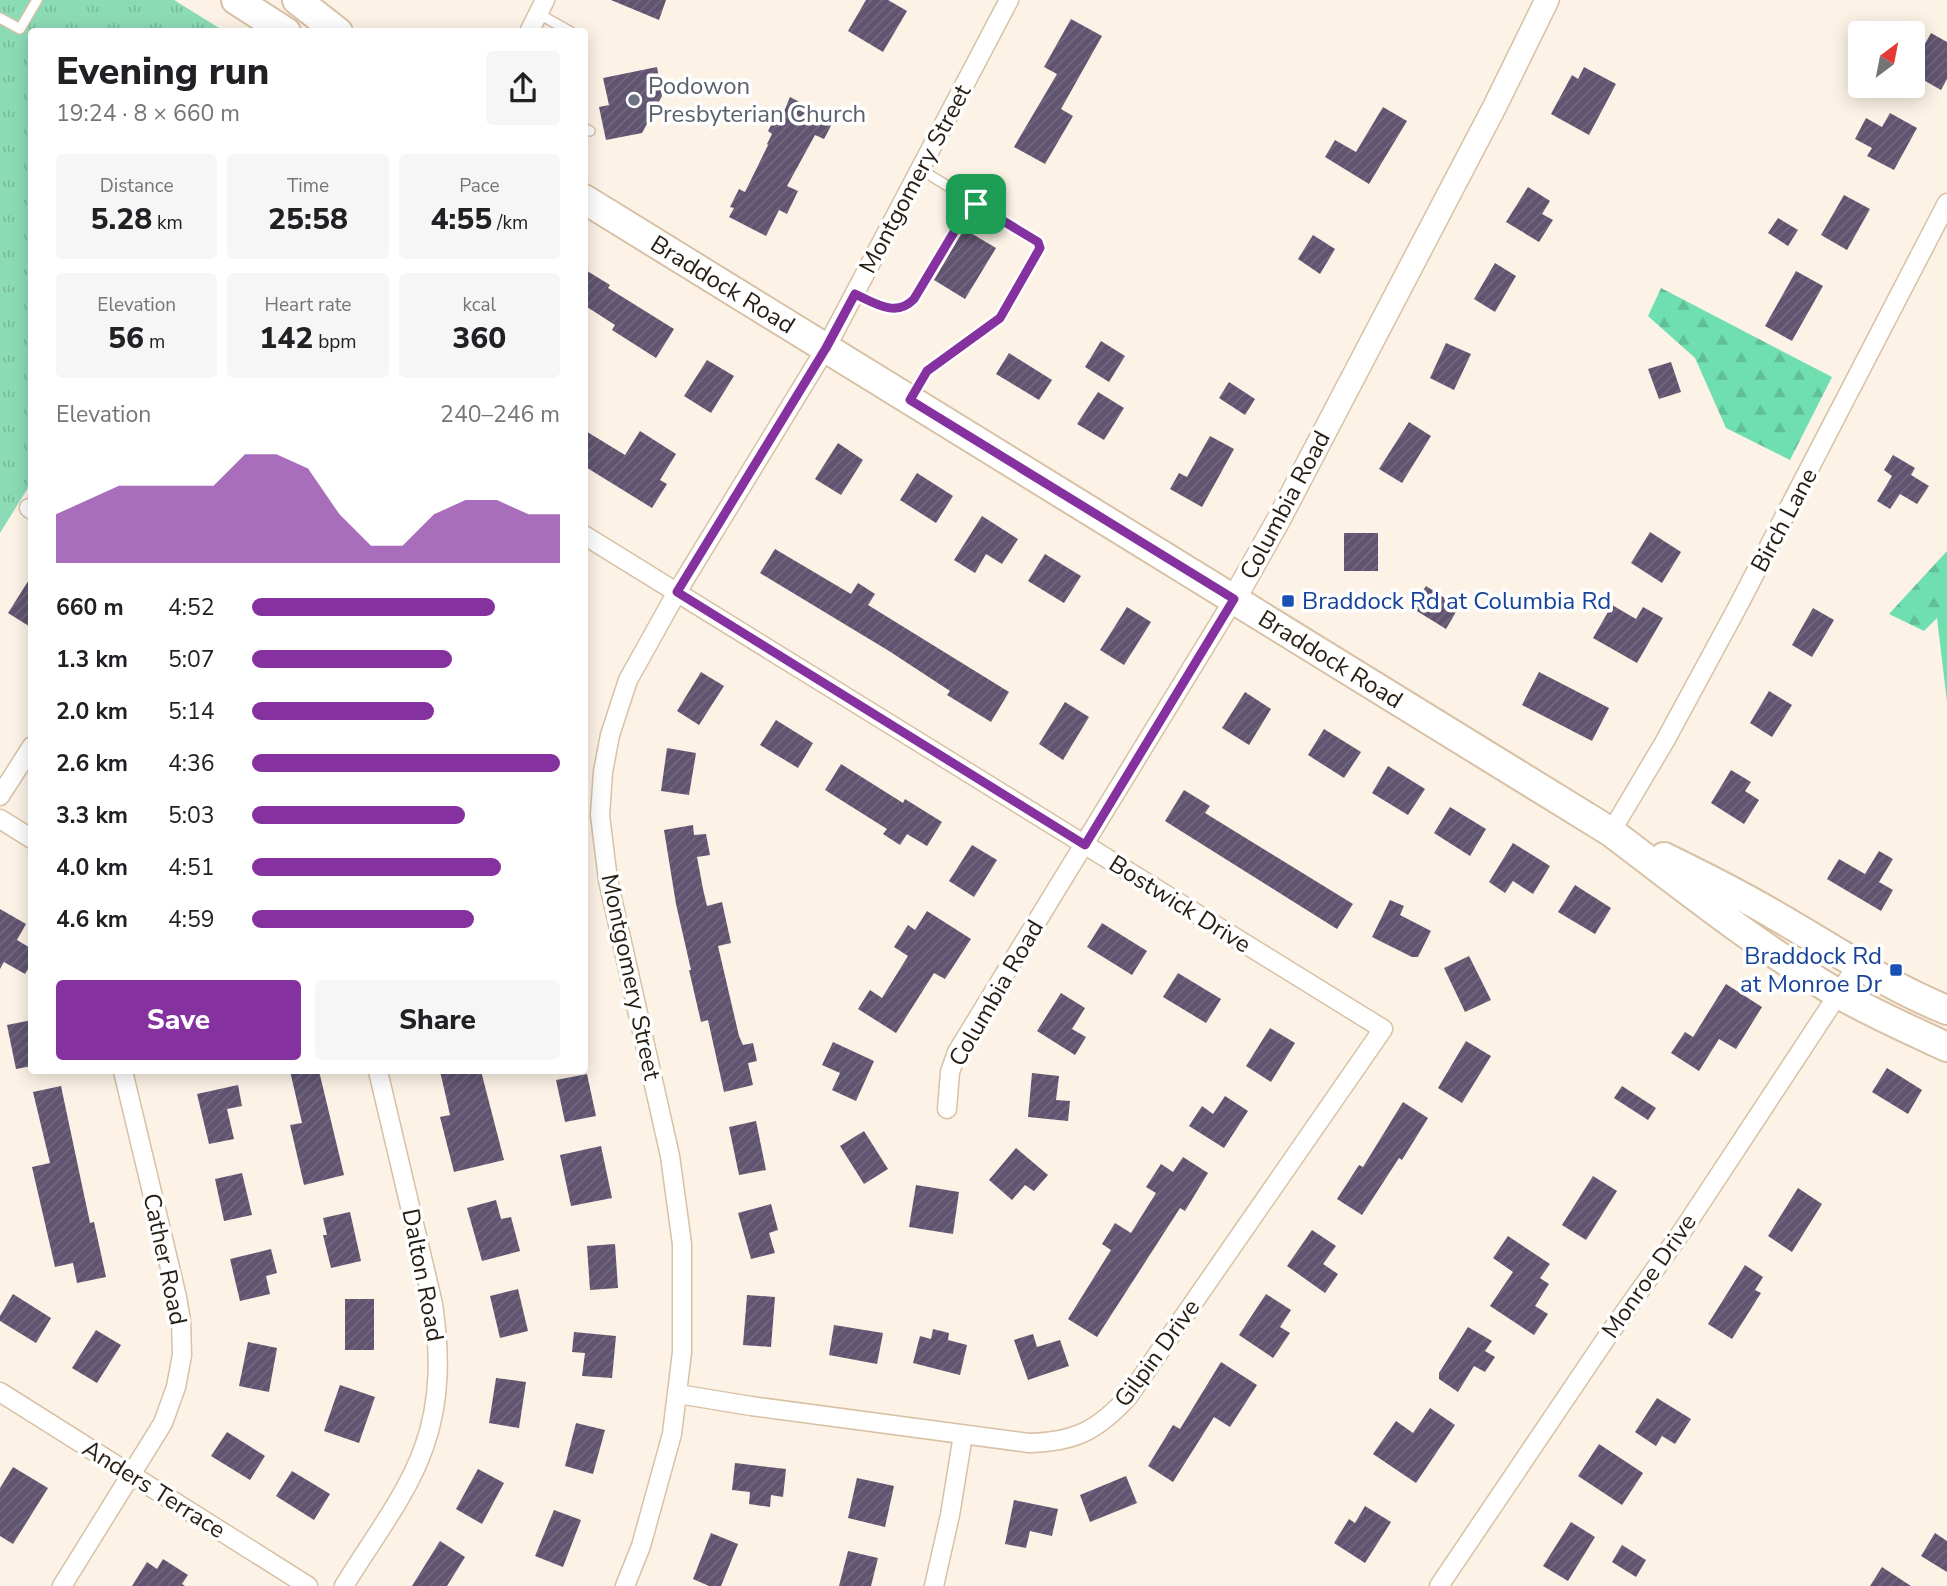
<!DOCTYPE html>
<meta charset="utf-8">
<style>
body{margin:0;font-family:"Nunito Sans",sans-serif;background:#f6f6f6;color:#202124;height:100vh;display:flex;flex-direction:column;font-size:26px;white-space:nowrap}
*{box-sizing:border-box;margin:0}
p{font-size:23px;color:#757577}
.icon{flex:none;width:38px;height:38px;fill:none;stroke:currentColor;stroke-width:2;stroke-linecap:round;stroke-linejoin:round}
.map{position:relative;flex:1;overflow:hidden}
.details{position:absolute;left:28px;top:28px;width:560px;height:1046px;display:flex;flex-direction:column;background:#fff;border-radius:7px;box-shadow:0 4px 18px #0003}
.details>*{flex:none}
.needle{width:46px;rotate:32deg}
.controls{position:absolute;left:1848px;top:21px;display:grid;gap:14px}
.controls a{display:grid;place-items:center;width:77px;height:77px;border-radius:7px;background:#fff;box-shadow:0 4px 18px #0003;font-size:35px}
.pin{position:absolute;display:grid;place-items:center;width:60px;height:60px;color:#fff;margin:-30px;border-radius:14px;box-shadow:0 4px 10px #0006}
.round{display:grid;place-items:center;flex:none;width:74px;height:74px;border-radius:7px;background:#f6f6f6}
.summary{display:flex;align-items:center;justify-content:space-between;height:119px;padding:0 28px}
h1{font-size:38px;font-weight:800;line-height:52px}
.metrics{display:grid;grid-template-columns:repeat(3,1fr);gap:10px;height:119px;padding:7px 28px}
.metrics div{display:grid;align-content:center;border-radius:7px;background:#f6f6f6;text-align:center}
.metrics b{font-size:30px;font-weight:800}
.metrics small{font-size:19px;font-weight:400}
.metrics p{font-size:19px}
.chart{height:196px;padding:14px 28px}
.chart p{display:flex;justify-content:space-between}
.chart svg{width:100%;height:126px;margin-top:7px;fill:#85319f;opacity:.7}
.cta{display:flex;gap:14px;margin-top:auto;padding:14px 28px}
.cta a{flex:1;height:80px;border-radius:7px;background:#85319f;color:#fff;font-size:28px;font-weight:800;line-height:80px;text-align:center}
.cta a+a{background:#f6f6f6;color:#202124}
ul{padding:0 28px;list-style:none;font-size:23px}
li{display:grid;grid-template-columns:112px 84px 1fr;align-items:center;height:52px}
li i{height:18px;border-radius:9px;background:#85319f}
.map>svg:first-child{display:block}
.forest{fill:url(#forest-firs)}
.park{fill:url(#park-tufts)}
.building{fill:url(#building-hatch)}
.lines{fill:none;stroke-linecap:round;stroke-linejoin:round}
.service-casing{stroke:#d8c1a4;stroke-width:12}
.minor-casing{stroke:#d8c1a4;stroke-width:21}
.tertiary-casing{stroke:#d8c1a4;stroke-width:26}
.primary-casing{stroke:#d8c1a4;stroke-width:32}
.service{stroke:#fff;stroke-width:9}
.minor{stroke:#fff;stroke-width:18}
.tertiary{stroke:#fff;stroke-width:23}
.primary{stroke:#fff;stroke-width:28}
.route-casing{stroke:#fff;stroke-width:14}
.route{stroke:#85319f;stroke-width:9}
.worship-dot{fill:#6b7280;stroke:#fff;stroke-width:2.5}
.transit-dot{fill:#1a4fb4;stroke:#fff;stroke-width:2.5}
.labels{text-anchor:middle;stroke-width:7;stroke-linejoin:round;paint-order:stroke}
.worship-label{font-size:24px;fill:#5b616d;stroke:#fff;text-anchor:start}
.street-label{font-size:24px;fill:#281f14;stroke:#fff}
.transit-label{font-size:24px;fill:#164399;stroke:#fff;text-anchor:start}
</style>
<div class="map">
<svg width="1947" height="1586" viewBox="0 0 1947 1586">
<defs>
<pattern id="forest-firs" width="22" height="20" patternUnits="userSpaceOnUse" patternTransform="scale(1.75)"><rect width="22" height="20" fill="#6fdfb1"/><path d="M5 1l3.5 6h-7zM16 11l3.5 6h-7z" fill="#60bf97"/></pattern>
<pattern id="park-tufts" width="24" height="20" patternUnits="userSpaceOnUse" patternTransform="scale(1.75)"><rect width="24" height="20" fill="#8cdbb7"/><path d="M3 7l-1-3M5 7V3M7 7l1-3M15 17l-1-3M17 17v-4M19 17l1-3" fill="none" stroke="#79bc9c"/></pattern>
<pattern id="building-hatch" width="6" height="6" patternUnits="userSpaceOnUse" patternTransform="scale(1.75)"><rect width="6" height="6" fill="#605470"/><path d="M-1 1l2-2M0 6l6-6M5 7l2-2" fill="none" stroke="#73697e"/></pattern>
</defs>
<rect width="100%" height="100%" fill="#fcf2e6"/>
<!-- forest -->
<g class="forest">
<polygon points="1661,288 1832,377 1790,460 1726,428 1695,358 1648,316"/>
<polygon points="1947,551 1947,702 1937,618 1924,631 1889,614"/>
</g>
<!-- park -->
<polygon class="park" points="0,0 174,0 224,31 32,32 31,483 0,533"/>
<!-- building -->
<g class="building">
<polygon points="611,0 666,0 659,20"/>
<polygon points="866,0 888,0 907,11 883,52 848,31"/>
<polygon points="1071,19 1102,36 1061,109 1073,116 1045,164 1014,147 1057,74 1044,67"/>
<polygon points="1931,33 1947,42 1947,79 1941,90 1913,74 1913,37 1925,44"/>
<polygon points="657,67 662,96 642,133 606,140 599,107 609,105 603,78"/>
<polygon points="1584,67 1616,84 1589,135 1551,114 1572,75 1578,79"/>
<polygon points="790,97 834,120 824,139 815,135 787,186 798,191 787,214 779,210 766,236 729,217 734,208 730,207 739,189 745,192 768,145 767,144 772,134 768,131 776,116 781,119"/>
<polygon points="1383,107 1407,121 1369,184 1325,157 1335,140 1356,152"/>
<polygon points="1890,113 1917,128 1894,170 1867,156 1872,148 1855,139 1866,118 1882,127"/>
<polygon points="1528,187 1550,201 1542,214 1553,220 1539,242 1506,222"/>
<polygon points="1844,195 1870,209 1847,250 1821,235"/>
<polygon points="1778,218 1798,230 1788,246 1768,233"/>
<polygon points="964,229 996,248 965,299 934,280"/>
<polygon points="1313,235 1335,249 1320,274 1298,259"/>
<polygon points="1495,263 1516,276 1495,312 1474,299"/>
<polygon points="584,269 610,285 608,288 674,329 656,358 612,330 615,325 584,305"/>
<polygon points="1796,271 1823,286 1792,341 1765,326"/>
<polygon points="1101,341 1125,356 1109,382 1085,367"/>
<polygon points="1446,343 1471,354 1454,390 1430,378"/>
<polygon points="1009,353 1052,380 1039,400 996,374"/>
<polygon points="707,360 734,376 711,413 684,396"/>
<polygon points="1671,362 1681,392 1659,399 1648,369"/>
<polygon points="1229,382 1255,399 1245,415 1219,398"/>
<polygon points="1098,392 1124,408 1104,440 1077,424"/>
<polygon points="1409,422 1431,436 1402,483 1379,469"/>
<polygon points="584,430 625,455 640,431 676,454 660,480 667,484 652,508 584,466"/>
<polygon points="1210,436 1234,449 1202,507 1170,489 1179,473 1187,477"/>
<polygon points="838,443 863,460 841,495 815,479"/>
<polygon points="1893,455 1915,468 1911,475 1929,486 1917,504 1900,494 1890,509 1877,501 1892,476 1884,470"/>
<polygon points="917,473 953,496 936,523 900,500"/>
<polygon points="982,516 1018,539 1002,564 986,554 975,573 954,560"/>
<polygon points="1650,532 1681,552 1662,583 1631,563"/>
<rect x="1344" y="533" width="34" height="38"/>
<polygon points="775,549 851,594 858,583 875,594 868,605 1009,692 991,722 947,695 950,691 889,651 760,573"/>
<polygon points="1045,554 1081,576 1064,603 1028,581"/>
<polygon points="32,575 32,628 8,613"/>
<polygon points="1426,586 1459,607 1446,629 1412,608"/>
<polygon points="1612,605 1636,619 1643,607 1663,618 1637,663 1593,638"/>
<polygon points="1127,607 1151,622 1124,665 1100,650"/>
<polygon points="1813,608 1834,620 1812,657 1792,645"/>
<polygon points="701,672 724,686 699,725 677,711"/>
<polygon points="1539,672 1609,708 1592,741 1522,705"/>
<polygon points="1769,691 1792,705 1772,737 1750,723"/>
<polygon points="1245,692 1271,709 1249,745 1222,728"/>
<polygon points="1065,702 1089,717 1063,760 1039,744"/>
<polygon points="776,720 813,743 798,768 760,745"/>
<polygon points="1324,729 1361,752 1344,778 1308,755"/>
<polygon points="667,748 696,753 689,795 661,791"/>
<polygon points="841,764 903,803 905,799 942,822 927,846 907,834 900,845 883,834 887,829 825,790"/>
<polygon points="1388,766 1425,789 1408,815 1372,793"/>
<polygon points="1731,770 1751,782 1745,791 1759,800 1744,824 1711,803"/>
<polygon points="1184,790 1210,806 1205,813 1353,904 1337,929 1165,821"/>
<polygon points="1450,807 1486,829 1470,856 1434,833"/>
<polygon points="693,825 694,835 706,834 710,855 697,857 703,889 707,906 722,902 731,943 718,946 739,1036 743,1045 753,1043 757,1061 748,1063 753,1085 724,1092 708,1020 701,1022 689,970 691,970 676,904 664,830"/>
<polygon points="1513,843 1550,866 1533,894 1513,881 1505,893 1489,882"/>
<polygon points="972,845 997,860 974,897 949,881"/>
<polygon points="1879,851 1893,859 1879,882 1893,890 1881,911 1827,879 1839,859 1865,874"/>
<polygon points="1575,885 1611,908 1595,934 1558,912"/>
<polygon points="1390,900 1404,906 1400,915 1431,931 1418,957 1412,957 1372,937"/>
<polygon points="0,909 26,924 17,940 32,949 32,963 25,974 4,962 0,969"/>
<polygon points="927,911 971,939 945,979 934,973 896,1033 858,1009 870,990 882,998 908,956 894,947 908,925 915,930"/>
<polygon points="1102,923 1147,951 1132,975 1087,947"/>
<polygon points="1469,956 1491,1000 1465,1012 1444,968"/>
<polygon points="1178,973 1221,999 1206,1023 1163,997"/>
<polygon points="1726,984 1762,1007 1736,1049 1719,1039 1699,1071 1671,1053 1685,1032 1693,1037"/>
<polygon points="1061,993 1085,1008 1072,1029 1086,1037 1075,1055 1037,1031"/>
<polygon points="32,1020 32,1066 16,1069 7,1025"/>
<polygon points="1270,1028 1295,1043 1271,1082 1246,1066"/>
<polygon points="1466,1041 1491,1056 1462,1103 1438,1088"/>
<polygon points="833,1042 874,1061 856,1101 832,1090 840,1073 822,1065"/>
<polygon points="1887,1068 1922,1090 1908,1114 1872,1092"/>
<polygon points="290,1071 319,1071 344,1175 304,1185 290,1125 302,1123"/>
<polygon points="440,1071 481,1071 504,1160 454,1172 440,1117 450,1115"/>
<polygon points="1032,1073 1059,1076 1056,1100 1070,1101 1068,1121 1028,1117"/>
<polygon points="587,1074 596,1116 565,1122 556,1080"/>
<polygon points="238,1085 242,1106 227,1109 234,1139 209,1144 197,1094"/>
<polygon points="61,1086 90,1223 94,1222 106,1277 77,1283 73,1263 55,1267 32,1167 50,1163 33,1092"/>
<polygon points="1622,1086 1656,1108 1648,1120 1614,1098"/>
<polygon points="1225,1096 1248,1111 1224,1148 1189,1126 1202,1106 1213,1114"/>
<polygon points="1403,1102 1428,1118 1402,1160 1399,1158 1362,1215 1337,1199 1359,1165 1363,1167"/>
<polygon points="756,1121 766,1170 739,1175 729,1127"/>
<polygon points="864,1131 888,1169 864,1184 840,1146"/>
<polygon points="601,1146 612,1198 571,1206 560,1155"/>
<polygon points="1016,1148 1048,1175 1034,1191 1025,1185 1012,1200 989,1180"/>
<polygon points="1183,1157 1208,1173 1185,1211 1180,1208 1097,1337 1068,1319 1111,1250 1102,1244 1115,1223 1131,1233 1156,1193 1146,1187 1161,1164 1173,1172"/>
<polygon points="242,1173 252,1215 224,1221 215,1179"/>
<polygon points="1593,1176 1617,1191 1586,1240 1562,1225"/>
<polygon points="916,1185 959,1192 953,1234 909,1227"/>
<polygon points="1798,1188 1822,1204 1792,1252 1768,1236"/>
<polygon points="496,1200 501,1219 511,1217 520,1251 482,1261 467,1208"/>
<polygon points="771,1204 778,1230 769,1233 775,1253 751,1259 738,1213"/>
<polygon points="350,1212 361,1261 331,1268 323,1235 327,1235 323,1218"/>
<polygon points="1312,1230 1336,1246 1323,1264 1338,1274 1325,1293 1287,1266"/>
<polygon points="1508,1236 1550,1264 1540,1278 1549,1284 1535,1306 1548,1314 1534,1335 1490,1306 1513,1272 1493,1258"/>
<polygon points="615,1244 618,1288 590,1290 587,1246"/>
<polygon points="271,1249 277,1273 266,1276 270,1294 240,1301 230,1259"/>
<polygon points="1745,1265 1763,1277 1755,1290 1761,1293 1732,1339 1708,1324"/>
<polygon points="518,1289 528,1331 500,1338 490,1296"/>
<polygon points="13,1294 51,1318 36,1343 0,1321 0,1316"/>
<polygon points="1266,1294 1291,1310 1280,1327 1290,1333 1273,1358 1239,1335"/>
<polygon points="747,1295 775,1297 771,1347 743,1345"/>
<rect x="345" y="1299" width="29" height="51"/>
<polygon points="834,1325 883,1333 877,1364 829,1355"/>
<polygon points="1468,1327 1492,1341 1485,1351 1495,1357 1485,1372 1474,1366 1458,1392 1439,1379 1439,1373"/>
<polygon points="933,1329 949,1333 948,1340 967,1345 960,1375 913,1363 920,1336 931,1339"/>
<polygon points="96,1330 121,1345 97,1383 72,1368"/>
<polygon points="574,1332 616,1336 612,1378 582,1376 585,1353 572,1352"/>
<polygon points="1033,1334 1037,1347 1060,1340 1069,1366 1028,1380 1014,1340"/>
<polygon points="248,1342 277,1348 269,1392 239,1386"/>
<polygon points="1221,1362 1257,1385 1230,1427 1214,1417 1173,1482 1148,1466 1173,1425 1180,1429"/>
<polygon points="496,1378 526,1382 519,1428 489,1423"/>
<polygon points="340,1385 375,1397 359,1443 324,1431"/>
<polygon points="1657,1398 1691,1419 1675,1444 1662,1436 1656,1446 1635,1432"/>
<polygon points="1430,1408 1455,1425 1416,1483 1373,1454 1396,1421 1413,1433"/>
<polygon points="576,1423 605,1430 593,1474 565,1466"/>
<polygon points="227,1432 265,1456 250,1480 211,1456"/>
<polygon points="1599,1444 1643,1473 1622,1505 1578,1476"/>
<polygon points="735,1463 786,1469 783,1497 771,1495 770,1507 749,1504 750,1492 732,1490"/>
<polygon points="13,1467 48,1488 13,1544 0,1536 0,1488"/>
<polygon points="478,1469 504,1483 482,1524 456,1509"/>
<polygon points="292,1471 330,1494 314,1520 276,1496"/>
<polygon points="1126,1476 1137,1503 1090,1522 1080,1495"/>
<polygon points="857,1478 894,1486 885,1527 848,1518"/>
<polygon points="1014,1500 1058,1509 1052,1536 1030,1531 1026,1548 1005,1544"/>
<polygon points="1365,1506 1391,1522 1365,1563 1334,1543 1349,1519 1355,1523"/>
<polygon points="554,1510 581,1520 563,1567 535,1556"/>
<polygon points="1571,1522 1595,1537 1568,1581 1543,1566"/>
<polygon points="711,1533 738,1544 721,1586 709,1586 693,1579"/>
<polygon points="1935,1533 1947,1541 1947,1572 1921,1556"/>
<polygon points="440,1541 465,1557 447,1586 412,1586"/>
<polygon points="1622,1545 1646,1560 1636,1577 1612,1562"/>
<polygon points="848,1551 878,1558 871,1586 839,1586"/>
<polygon points="163,1559 188,1575 182,1584 185,1586 132,1586 147,1562 157,1569"/>
<polygon points="1882,1567 1911,1586 1870,1586"/>
</g>
<g class="lines">
<defs>
<g id="service">
<polyline points="539,14 571,32"/>
<polyline points="0,18 20,29 37,0"/>
<polyline points="584,128 590,131"/>
<path d="M855,294C875,304 896,318 914,299L972,202"/>
<polyline points="913,396 927,371 934,365 1001,318 1040,248 1038,242 920,169"/>
</g>
<g id="minor">
<polyline points="529,32 545,0"/>
<polyline points="29,508 32,510"/>
<path d="M584,535L1383,1029L1128,1397C1097,1431 1074,1442 1029,1443L751,1406L678,1394"/>
<polyline points="0,796 32,746"/>
<polyline points="0,819 32,839"/>
<polyline points="1611,832 1665,741 1737,608 1947,203"/>
<polyline points="947,1109 950,1072 957,1052 1234,599"/>
<polyline points="0,1392 308,1586"/>
<polyline points="62,1586 163,1423 176,1387 182,1355 181,1321 177,1297 123,1071"/>
<path d="M344,1586C371,1541 407,1496 424,1447C441,1400 440,1352 433,1304L378,1071"/>
<polyline points="625,1586 641,1546 672,1434 682,1352 682,1244 670,1156 608,880 600,815 603,772 610,735 628,680 677,592 826,348 1009,0"/>
<polyline points="934,1586 950,1515 963,1435"/>
<polyline points="1439,1586 1609,1334 1683,1230 1858,964"/>
</g>
<polyline id="tertiary" points="1234,599 1279,519 1495,106 1547,0"/>
<g id="primary">
<polyline points="236,0 286,32"/>
<polyline points="297,0 338,32"/>
<path id="s1" d="M584,199L1611,832C1685,888 1757,946 1837,993C1872,1013 1910,1030 1947,1047"/>
<path d="M1664,857C1703,876 1741,895 1778,917C1834,949 1887,986 1947,1010"/>
</g>
</defs>
<!-- service casing -->
<use href="#service" class="service-casing"/>
<!-- minor casing -->
<use href="#minor" class="minor-casing"/>
<!-- tertiary casing -->
<use href="#tertiary" class="tertiary-casing"/>
<!-- primary casing -->
<use href="#primary" class="primary-casing"/>
<!-- service -->
<use href="#service" class="service"/>
<!-- minor -->
<use href="#minor" class="minor"/>
<!-- tertiary -->
<use href="#tertiary" class="tertiary"/>
<!-- primary -->
<use href="#primary" class="primary"/>
</g>
<g class="lines">
<defs>
<path id="route" d="M972,202L1038,242L1040,248L1000,318L927,371L910,400L1234,599L1085,845L677,592L826,348L855,294C875,303 896,318 914,299Z"/>
</defs>
<!-- route casing -->
<use href="#route" class="route-casing"/>
<!-- route -->
<use href="#route" class="route"/>
</g>
<!-- markers -->
<circle class="worship-dot" cx="634" cy="100" r="7"/>
<g class="transit-dot">
<rect x="1281" y="594" width="14" height="14" rx="3.5"/>
<rect x="1889" y="963" width="14" height="14" rx="3.5"/>
</g>
<g class="labels">
<!-- worship labels -->
<g class="worship-label">
<text x="648" y="94">Podowon<tspan x="648" dy="28">Presbyterian Church</tspan></text>
</g>
<!-- street labels -->
<g class="street-label">
<text transform="translate(915 179) rotate(-62)" y="8">Montgomery Street</text>
<text dy="8" stroke="none"><textPath href="#s1" startOffset="163">Braddock Road</textPath></text>
<text transform="translate(1285 505) rotate(-62)" y="8">Columbia Road</text>
<text transform="translate(1784 520) rotate(-62)" y="8">Birch Lane</text>
<text dy="8" stroke="none"><textPath href="#s1" startOffset="877">Braddock Road</textPath></text>
<text transform="translate(1180 904) rotate(32)" y="8">Bostwick Drive</text>
<text transform="translate(631 977) rotate(78)" y="8">Montgomery Street</text>
<text transform="translate(996 993) rotate(-60)" y="8">Columbia Road</text>
<text transform="translate(165 1259) rotate(78)" y="8">Cather Road</text>
<text transform="translate(423 1275) rotate(79)" y="8">Dalton Road</text>
<text transform="translate(1649 1276) rotate(-55)" y="8">Monroe Drive</text>
<text transform="translate(1157 1353) rotate(-54)" y="8">Gilpin Drive</text>
<text transform="translate(154 1489) rotate(32)" y="8">Anders Terrace</text>
</g>
<!-- transit labels -->
<g class="transit-label">
<text x="1302" y="609">Braddock Rd at Columbia Rd</text>
<text x="1882" y="964" text-anchor="end">Braddock Rd<tspan x="1882" dy="28">at Monroe Dr</tspan></text>
</g>
</g>
</svg>
<div class="controls">
<a><svg class="needle" viewBox="-14 -14 28 28"><path d="M0-13l5 13h-10z" fill="#e53935"/><path d="M0 13l5-13h-10z" fill="#757577"/></svg></a>
</div>
<div class="pin" style="left:976px;top:204px;background:#1e9e55"><svg class="icon" aria-label="arrive" viewBox="0 0 24 24"><path d="M6 21V4h12l-3 4 3 4H6"/></svg></div>
<section class="details">
<div class="summary"><div><h1>Evening run</h1><p>19:24 · 8 × 660 m</p></div><a class="round"><svg class="icon" aria-label="share" viewBox="0 0 24 24"><path d="M12 15V3M7 8l5-5 5 5M5 13v7h14v-7"/></svg></a></div>
<div class="metrics">
<div><p>Distance</p><b>5.28<small> km</small></b></div>
<div><p>Time</p><b>25:58</b></div>
<div><p>Pace</p><b>4:55<small> /km</small></b></div>
</div>
<div class="metrics">
<div><p>Elevation</p><b>56<small> m</small></b></div>
<div><p>Heart rate</p><b>142<small> bpm</small></b></div>
<div><p>kcal</p><b>360</b></div>
</div>
<div class="chart"><p><span>Elevation</span>240–246 m</p>
<svg viewBox="0 0 160 44" preserveAspectRatio="none"><path d="M0 44V27L10 22L20 17L30 17L40 17L50 17L60 6L70 6L80 11L90 27L100 38L110 38L120 27L130 22L140 22L150 27L160 27V44z"/></svg>
</div>
<ul>
<li><b>660 m</b>4:52<i style="width:79%"></i></li>
<li><b>1.3 km</b>5:07<i style="width:65%"></i></li>
<li><b>2.0 km</b>5:14<i style="width:59%"></i></li>
<li><b>2.6 km</b>4:36<i style="width:100%"></i></li>
<li><b>3.3 km</b>5:03<i style="width:69%"></i></li>
<li><b>4.0 km</b>4:51<i style="width:81%"></i></li>
<li><b>4.6 km</b>4:59<i style="width:72%"></i></li>
</ul>
<div class="cta"><a>Save</a><a>Share</a></div>
</section>
</div>
